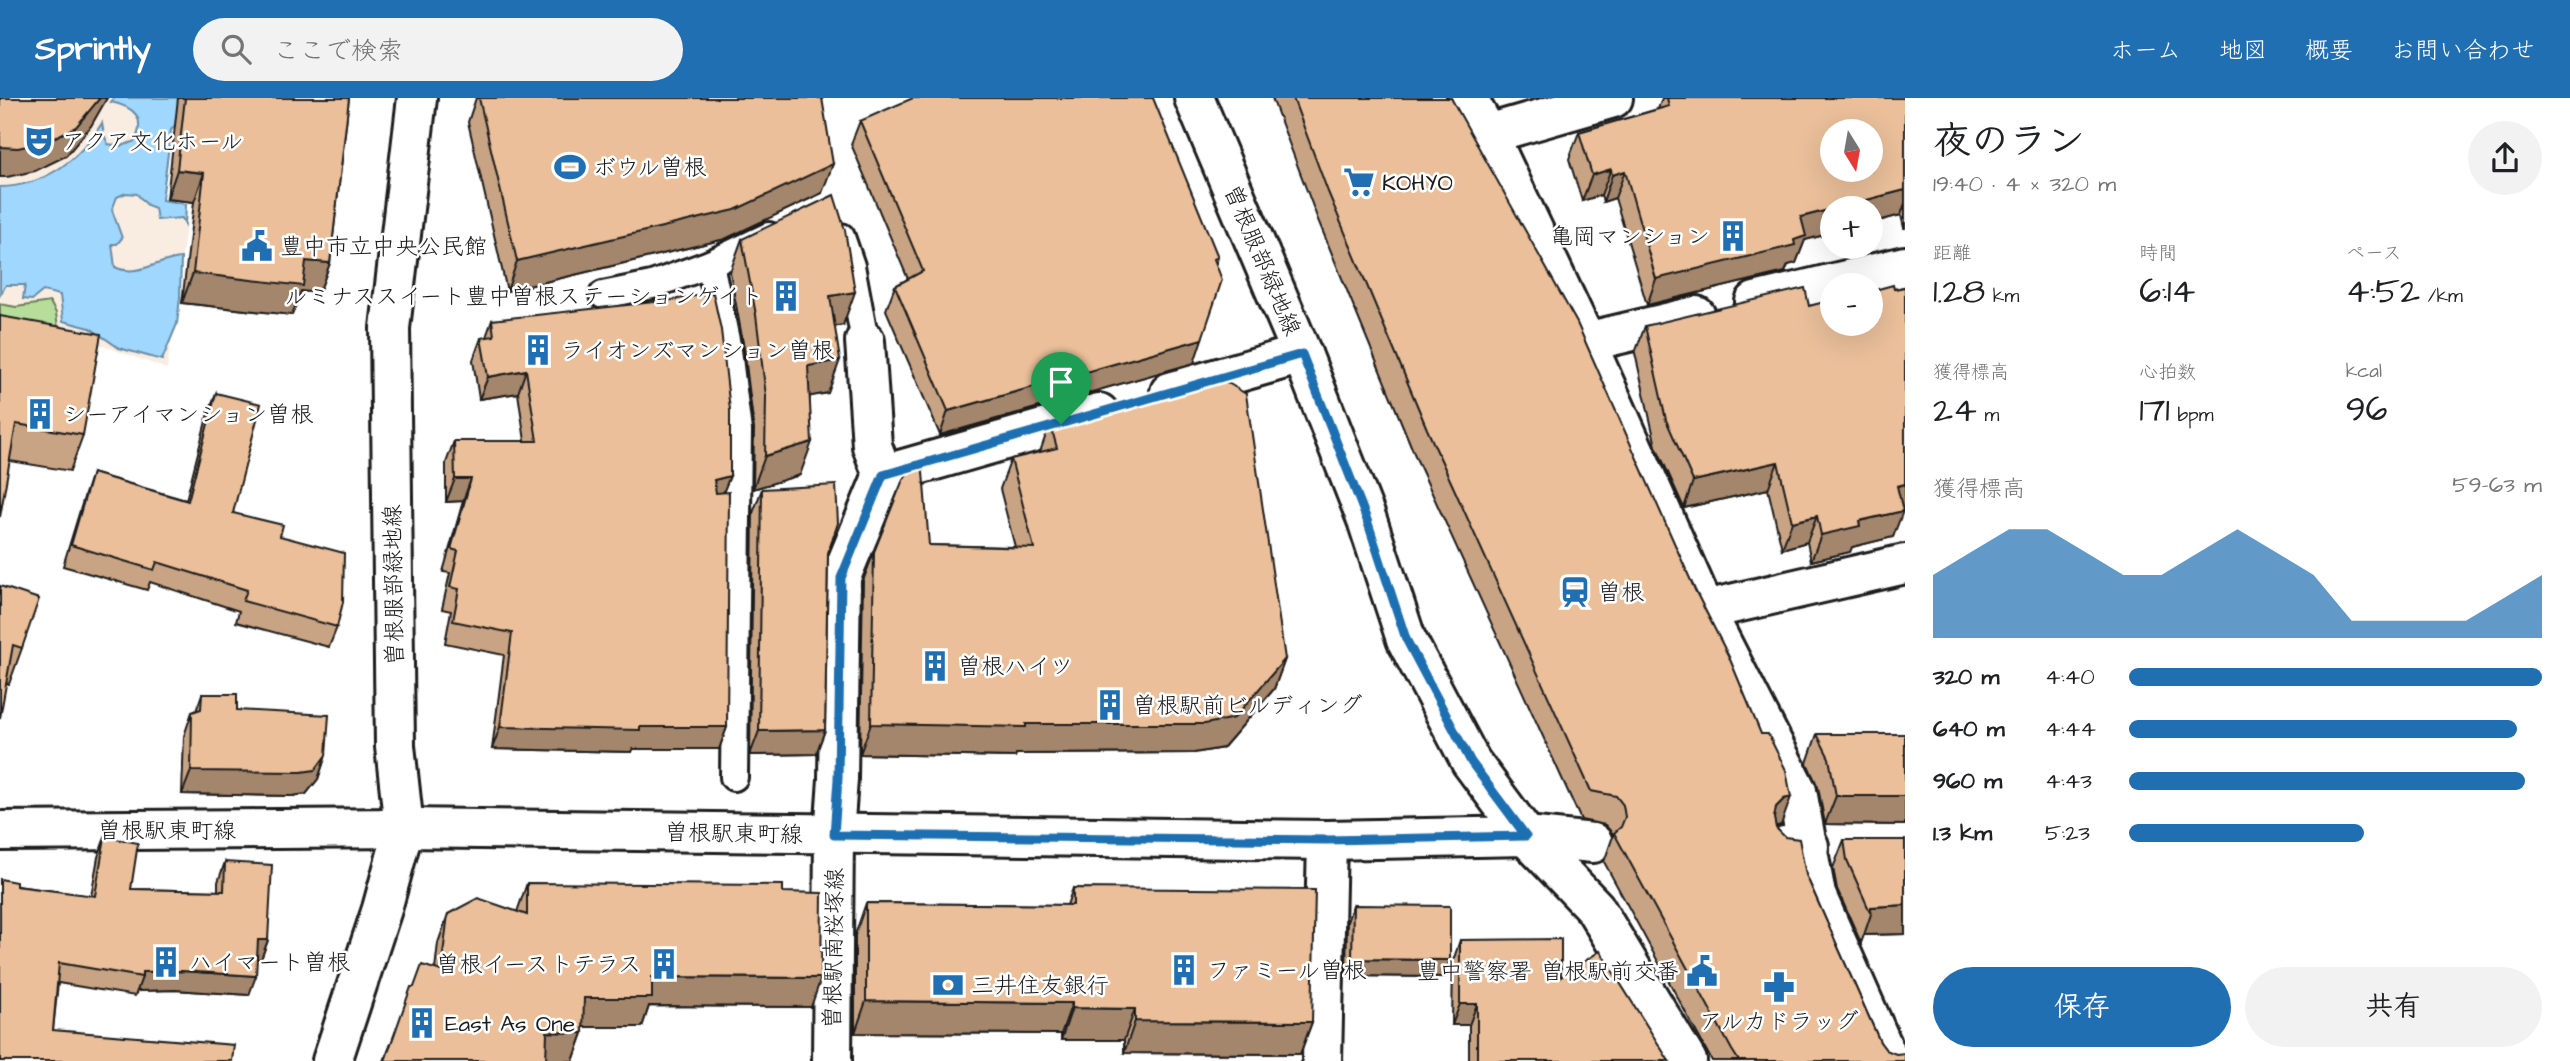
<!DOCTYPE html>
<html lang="ja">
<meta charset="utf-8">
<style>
body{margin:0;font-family:"Architects Daughter","Klee One",sans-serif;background:#f2f2f2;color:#202124;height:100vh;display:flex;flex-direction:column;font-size:26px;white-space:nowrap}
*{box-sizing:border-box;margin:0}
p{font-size:23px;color:#757577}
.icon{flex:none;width:38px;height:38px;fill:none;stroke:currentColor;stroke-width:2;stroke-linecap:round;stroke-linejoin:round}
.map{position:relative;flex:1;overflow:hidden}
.panel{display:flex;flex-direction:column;background:#fff;width:665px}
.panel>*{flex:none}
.needle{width:46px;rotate:169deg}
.fabs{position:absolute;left:1820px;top:21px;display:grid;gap:14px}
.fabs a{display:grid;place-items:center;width:63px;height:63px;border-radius:50%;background:#fff;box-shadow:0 7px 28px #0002;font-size:35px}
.pin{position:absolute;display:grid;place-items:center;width:60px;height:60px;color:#fff;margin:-72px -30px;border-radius:50% 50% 50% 0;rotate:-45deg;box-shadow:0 0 7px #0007}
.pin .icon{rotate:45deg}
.round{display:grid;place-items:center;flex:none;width:74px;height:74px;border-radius:37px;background:#f2f2f2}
.summary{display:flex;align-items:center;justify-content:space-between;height:119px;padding:0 28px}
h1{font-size:38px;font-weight:600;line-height:52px}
.metrics{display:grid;grid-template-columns:repeat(3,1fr);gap:10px;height:119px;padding:7px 28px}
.metrics div{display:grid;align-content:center}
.metrics b{font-size:35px;font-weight:600}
.metrics small{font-size:19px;font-weight:400}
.metrics p{font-size:19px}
.chart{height:196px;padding:14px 28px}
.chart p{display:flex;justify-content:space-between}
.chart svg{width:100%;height:126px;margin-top:7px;fill:#1f6fb2;opacity:.7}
.cta{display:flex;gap:14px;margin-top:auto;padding:14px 28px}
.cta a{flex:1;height:80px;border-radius:42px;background:#1f6fb2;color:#fff;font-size:28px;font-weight:600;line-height:80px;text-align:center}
.cta a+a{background:#f2f2f2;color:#202124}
ul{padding:0 28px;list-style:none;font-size:23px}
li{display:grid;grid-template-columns:112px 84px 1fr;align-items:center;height:52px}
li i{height:18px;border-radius:9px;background:#1f6fb2}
header{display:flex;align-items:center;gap:42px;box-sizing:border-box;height:98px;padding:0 35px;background:#1f6fb2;color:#fff}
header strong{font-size:33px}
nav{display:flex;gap:38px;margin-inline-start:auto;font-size:24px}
.search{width:490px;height:63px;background:#f2f2f2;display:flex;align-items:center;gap:18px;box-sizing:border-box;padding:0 24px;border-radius:38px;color:#757577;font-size:26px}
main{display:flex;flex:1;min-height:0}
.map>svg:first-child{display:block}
.built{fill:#f9ece1}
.green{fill:#b6dd99;stroke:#697c5a;stroke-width:2}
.water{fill:#9fd7ff;stroke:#6b8ca4;stroke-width:2}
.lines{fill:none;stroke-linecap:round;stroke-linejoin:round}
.service-casing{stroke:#1c1c1c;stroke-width:32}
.minor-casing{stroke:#1c1c1c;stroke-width:44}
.tertiary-casing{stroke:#1c1c1c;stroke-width:44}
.service{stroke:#fff;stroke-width:26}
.minor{stroke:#fff;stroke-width:38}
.tertiary{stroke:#fff;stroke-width:38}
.wall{fill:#c9a484;stroke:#1c1c1c;stroke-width:2}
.shaded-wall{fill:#a4866c;stroke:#1c1c1c;stroke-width:2}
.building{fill:#eabf9a;stroke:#1c1c1c;stroke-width:2;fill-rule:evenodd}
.route-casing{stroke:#fff;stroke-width:14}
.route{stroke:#1f6fb2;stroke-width:9}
.labels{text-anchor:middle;stroke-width:5;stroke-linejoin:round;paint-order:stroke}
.poi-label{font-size:23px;fill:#1c1c1c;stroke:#fff;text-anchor:start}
.street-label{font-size:23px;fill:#1c1c1c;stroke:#fff}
</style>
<header>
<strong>Sprintly</strong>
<div class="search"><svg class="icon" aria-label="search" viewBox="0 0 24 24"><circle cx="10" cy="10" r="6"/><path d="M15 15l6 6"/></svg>ここで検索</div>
<nav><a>ホーム</a><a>地図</a><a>概要</a><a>お問い合わせ</a></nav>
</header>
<main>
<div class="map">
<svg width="1905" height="963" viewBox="0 0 1905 963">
<rect width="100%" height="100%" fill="#fff"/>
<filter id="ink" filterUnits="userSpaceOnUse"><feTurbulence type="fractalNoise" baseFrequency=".0143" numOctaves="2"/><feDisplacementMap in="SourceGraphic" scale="14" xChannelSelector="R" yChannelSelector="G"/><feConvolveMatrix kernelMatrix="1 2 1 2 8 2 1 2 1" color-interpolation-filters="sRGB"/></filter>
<g filter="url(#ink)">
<!-- built -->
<polygon class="built" points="0,0 185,0 168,19 158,110 188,113 167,271 0,210"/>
<!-- green -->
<polygon class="green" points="50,204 56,215 59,237 0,250 0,206 16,209"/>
<!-- water -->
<path class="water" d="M114,0H198L171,32L162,102L186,106L185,126L182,120L157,122L155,110L147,107L137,96L126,95L117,99L112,112L122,140L117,146H112L115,169C137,180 160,161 181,160L180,199L177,226L162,262L119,250L90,230L63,223L60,197L43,193L32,202L23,201L25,187H6L0,197V89C45,88 79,62 102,25L104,37L108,46L122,48L135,43C146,19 134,9 111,4Z"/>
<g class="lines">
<defs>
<g id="service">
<polyline points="841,139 851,168 865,243"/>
<polyline points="710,166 728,252 738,333 734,679"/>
<polyline points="603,197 652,187 710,166 769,138"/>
</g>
<g id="minor">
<polyline points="1467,0 1488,36 1586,244 1705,512 1797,693 1816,797 1889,963"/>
<polyline points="1488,36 1613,0"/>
<polyline points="1755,204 1905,168"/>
<polyline points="865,243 872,348 883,377"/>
<polyline points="1586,244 1696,218"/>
<polyline points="1170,294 1302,256"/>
<polyline points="1705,512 1905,466"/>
<polyline points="832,963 834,737 838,681 841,479 883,377 1099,315"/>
<polyline points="1322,963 1327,742"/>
</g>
<g id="tertiary">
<polyline points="1194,0 1302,256 1367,422 1406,541 1471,664 1526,738 1595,810 1687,963"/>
<polyline points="0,733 404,730 1327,742 1526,738 1593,745"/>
<polyline points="1785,748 1809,748"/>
<polyline points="332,963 382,811 404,730 395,648 390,230 417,0"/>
</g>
</defs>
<!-- service casing -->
<use href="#service" class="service-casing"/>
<!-- minor casing -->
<use href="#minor" class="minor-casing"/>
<!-- tertiary casing -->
<use href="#tertiary" class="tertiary-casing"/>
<!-- service -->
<use href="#service" class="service"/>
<!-- minor -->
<use href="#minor" class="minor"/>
<!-- tertiary -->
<use href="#tertiary" class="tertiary"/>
</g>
<!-- wall -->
<g class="wall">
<polygon points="178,0 349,0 330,165 319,195 301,193 292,217 182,205 194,104 167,101"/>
<polygon points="476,0 822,0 822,95 725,141 507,193 468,24"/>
<polygon points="1272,0 1451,0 1781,727 1776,729 1806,777 1880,944 1886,952 1905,963 1712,963 1604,764 1613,738 1613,736 1605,727 1581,722 1416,360 1318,122"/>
<polygon points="1662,0 1905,0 1905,130 1904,130 1901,117 1805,142 1796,165 1788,167 1785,174 1647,207 1615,100 1603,104 1601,97 1582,103 1569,61 1579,34 1658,11"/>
<polygon points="860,23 1218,159 1194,265 940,337 886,212 895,188 908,181 851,46"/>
<polygon points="742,141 843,227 834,229 828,295 810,298 800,377 753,391 754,331 744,250 730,174"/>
<polygon points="1905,189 1905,410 1902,411 1893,439 1852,449 1850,454 1811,463 1807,444 1782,451 1768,391 1684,410 1656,348 1635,255 1645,228 1809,208"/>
<polygon points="0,218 83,337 70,373 10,363"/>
<polygon points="492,222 723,394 727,629 719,651 633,651 632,654 492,651 504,557 445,545 451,513 442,511 450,475 443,474 463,403 446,404 446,365 454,343 525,343 518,295 479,301 473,262 481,240 486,239"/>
<polygon points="216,295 233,415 280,438 337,529 329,549 236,524 239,513 150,484 147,492 63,468 85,396 92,375 186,402 208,315"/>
<polygon points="1050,325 1285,561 1274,591 1223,650 1194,655 1016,656 1015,659 860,656 863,483 874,454 929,447 1015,449 1000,391 1011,361 1040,354"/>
<polygon points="762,391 828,455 825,632 816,656 750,657 753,415"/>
<polygon points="0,488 22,550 9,586 6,585"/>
<polygon points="202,596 237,612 326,657 318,681 306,696 292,698 182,696 184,638 192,614 196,613"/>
<polygon points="1817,636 1905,636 1905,727 1825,726 1818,689 1807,665"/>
<polygon points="105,739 131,791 218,793 218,784 225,764 268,842 261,861 257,861 249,897 175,892 137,893 135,898 58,885 53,932 0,963 16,788 91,798 98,759"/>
<polygon points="1844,742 1905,742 1905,836 1864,837 1861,845 1837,791 1833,770"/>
<polygon points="527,785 783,794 811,909 649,908 642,929 583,929 583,935 573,963 384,963 414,889 435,871 438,845 448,816 517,814"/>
<polygon points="1073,790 1312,924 1300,956 1124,955 1124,942 1061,942 1061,936 855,935 855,837 866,805 1067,807"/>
<polygon points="1353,807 1444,879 1346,878 1347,824"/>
<polygon points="1460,842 1561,879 1669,963 1469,963 1469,927 1452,927 1453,863"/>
</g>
<!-- shaded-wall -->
<g class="shaded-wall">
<polygon points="100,0 107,0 91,28 66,58 35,73 7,79 0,79 0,49"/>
<polygon points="833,66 822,95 725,141 507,193 517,163"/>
<polygon points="1611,71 1601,97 1582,103 1592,77"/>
<polygon points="177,72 204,75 194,104 167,101"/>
<polygon points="1625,73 1615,100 1603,104 1612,77"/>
<polygon points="1905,92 1905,105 1901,117 1871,125 1871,110 1834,110"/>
<polygon points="1832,111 1832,135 1805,142 1796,165 1788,167 1785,174 1647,207 1656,181 1801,119"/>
<polygon points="306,163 330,165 319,195 301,193 292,217 182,205 193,175"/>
<polygon points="855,194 843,227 818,231 830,198"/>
<polygon points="1202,241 1194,265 940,337 948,313"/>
<polygon points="840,262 828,295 796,301 808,268"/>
<polygon points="526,272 518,295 479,301 488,279"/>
<polygon points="812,344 800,377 753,391 765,358"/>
<polygon points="1778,364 1768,391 1684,410 1693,383"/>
<polygon points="730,378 721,400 705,405 714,382"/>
<polygon points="455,381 471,381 463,403 446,404"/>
<polygon points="1905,386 1905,410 1888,414 1897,388"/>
<polygon points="1903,413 1893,439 1852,449 1850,454 1811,463 1821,437 1859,423"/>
<polygon points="1817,418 1807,444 1782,451 1792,424"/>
<polygon points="1285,561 1274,591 1223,650 1194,655 1016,656 1015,659 860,656 871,626 1026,626"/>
<polygon points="500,629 727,629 719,651 633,651 632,654 492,651"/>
<polygon points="825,632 816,656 750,657 759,633"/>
<polygon points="326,657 318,681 306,696 292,698 182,696 191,673"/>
<polygon points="1836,698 1905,698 1905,727 1825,726"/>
<polygon points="1791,699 1781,727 1774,729 1766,738 1776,709 1784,701"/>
<polygon points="1905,807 1905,836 1864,837 1871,816 1871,809"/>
<polygon points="258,842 268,842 261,861 251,861"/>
<polygon points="1352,861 1450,862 1444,879 1346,878"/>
<polygon points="182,873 256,878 249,897 175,892 137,893 142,879 142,874"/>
<polygon points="652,879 821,880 811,909 649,908 642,929 573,929 584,900"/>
<polygon points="866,903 1072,905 1061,936 855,935"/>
<polygon points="1460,906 1477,906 1469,927 1452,927"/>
<polygon points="1072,910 1135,911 1124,942 1061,942"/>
<polygon points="1135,923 1312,924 1300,956 1124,955"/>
<polygon points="547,934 583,935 573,963 537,963"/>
</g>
<!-- building -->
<g class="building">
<polygon points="0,0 100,0 76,29 45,44 18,50 0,49"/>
<polygon points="185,0 349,0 330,165 306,163 303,188 193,175 204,75 177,72"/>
<polygon points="479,0 822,0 833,66 735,112 517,163"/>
<polygon points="913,0 1153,0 1218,159 1214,161 1222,182 1202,241 948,313 895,188 923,173 860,23"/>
<polygon points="1293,0 1451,0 1577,225 1695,492 1729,559 1761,636 1768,636 1786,672 1791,699 1784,701 1776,709 1774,720 1776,730 1785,739 1799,741 1806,777 1880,944 1886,952 1896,956 1905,955 1905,963 1739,963 1732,952 1614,735 1621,729 1625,719 1623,707 1616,698 1591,693 1427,331 1328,94"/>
<path d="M1667,0H1905V92L1801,119L1806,138L1794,142L1795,147L1656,181L1625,73L1612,77L1611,71L1592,77L1579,34L1669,8ZM1832,33H1871V72H1832Z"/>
<polygon points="834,97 845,132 855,194 830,198 840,262 808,268 812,344 765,358 766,298 756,217 742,141"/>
<polygon points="1893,187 1894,191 1905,189 1905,386 1897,388 1903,413 1859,423 1860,428 1821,437 1817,418 1792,424 1778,364 1693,383 1666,322 1645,228 1805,190 1809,208 1832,202 1832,226 1871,226 1871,193"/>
<polygon points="713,195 721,232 730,312 730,378 714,382 716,395 729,394 727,629 640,629 640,632 500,629 512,535 453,523 459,491 450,489 458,453 451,451 471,381 455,381 454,343 537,343 526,272 488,279 481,240 494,238 492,222 672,202"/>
<polygon points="0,218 101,236 83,337 16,326 0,419"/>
<polygon points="1215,277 1246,296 1285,561 1234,620 1205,626 1026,626 1026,629 871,626 874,454 902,384 914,364 922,362 929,447 1034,450 1011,361 1057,350 1050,325"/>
<polygon points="216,295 261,306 233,415 283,427 280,438 344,455 343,504 337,529 243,503 247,492 157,464 154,472 71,447 92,375 188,403"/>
<polygon points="836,387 838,425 828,455 825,632 759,633 762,391"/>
<polygon points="0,488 39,501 22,550 13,547 0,620"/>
<polygon points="202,596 237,596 237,612 329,617 326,657 315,672 301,674 191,673 192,614 201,611"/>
<polygon points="1817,636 1905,636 1905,698 1836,698 1829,660"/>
<polygon points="105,739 138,745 131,791 224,793 225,764 272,767 268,842 258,842 256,878 182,873 142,874 142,879 59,865 53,932 234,947 232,963 0,963 0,781 16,784 16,788 95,798"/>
<polygon points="1844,742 1905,742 1905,807 1871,809 1871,816 1847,762"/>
<polygon points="527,785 783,787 783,794 822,795 821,880 652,879 652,900 584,900 583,935 547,934 546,963 385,963 411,889 414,889 422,867 441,873 448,816 478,800 527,817"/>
<polygon points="1073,790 1315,792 1312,924 1135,923 1135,911 1072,910 1072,905 866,903 866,805 1073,807"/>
<polygon points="1353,807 1450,808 1450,862 1352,861"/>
<polygon points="1561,841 1561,879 1600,853 1669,963 1477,963 1477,906 1460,906 1460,842"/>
</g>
</g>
<g class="lines" filter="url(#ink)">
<defs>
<polygon id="route" points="1302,256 1367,422 1406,541 1471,664 1526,738 1327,742 834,737 838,681 841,480 883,377"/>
</defs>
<!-- route casing -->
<use href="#route" class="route-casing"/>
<!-- route -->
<use href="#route" class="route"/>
</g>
<!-- icons -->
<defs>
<symbol id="theatre-bare" viewBox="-9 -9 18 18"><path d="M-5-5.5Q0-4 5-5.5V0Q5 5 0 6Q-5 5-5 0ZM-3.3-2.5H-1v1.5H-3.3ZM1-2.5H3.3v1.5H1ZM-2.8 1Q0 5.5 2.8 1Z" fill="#1f6fb2" stroke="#fff" stroke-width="2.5" paint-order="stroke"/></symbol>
<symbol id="stadium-bare" viewBox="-9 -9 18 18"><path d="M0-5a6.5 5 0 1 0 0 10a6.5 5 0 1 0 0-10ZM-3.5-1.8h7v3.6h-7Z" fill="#1f6fb2" stroke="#fff" stroke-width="2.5" paint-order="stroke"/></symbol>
<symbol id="supermarket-bare" viewBox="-9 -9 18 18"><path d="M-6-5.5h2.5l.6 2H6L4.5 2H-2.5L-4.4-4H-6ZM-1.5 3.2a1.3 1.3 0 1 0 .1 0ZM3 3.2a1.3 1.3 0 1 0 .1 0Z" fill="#1f6fb2" stroke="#fff" stroke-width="2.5" paint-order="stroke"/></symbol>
<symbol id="building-bare" viewBox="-9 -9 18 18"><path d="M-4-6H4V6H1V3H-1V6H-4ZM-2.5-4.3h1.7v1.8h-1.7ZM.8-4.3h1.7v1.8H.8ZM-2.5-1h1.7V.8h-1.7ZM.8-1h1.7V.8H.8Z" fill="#1f6fb2" stroke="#fff" stroke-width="2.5" paint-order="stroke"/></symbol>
<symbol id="civic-bare" viewBox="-9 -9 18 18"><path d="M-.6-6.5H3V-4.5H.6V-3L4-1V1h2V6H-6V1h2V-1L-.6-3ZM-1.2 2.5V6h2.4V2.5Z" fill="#1f6fb2" stroke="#fff" stroke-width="2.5" paint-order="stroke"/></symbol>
<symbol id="station-bare" viewBox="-9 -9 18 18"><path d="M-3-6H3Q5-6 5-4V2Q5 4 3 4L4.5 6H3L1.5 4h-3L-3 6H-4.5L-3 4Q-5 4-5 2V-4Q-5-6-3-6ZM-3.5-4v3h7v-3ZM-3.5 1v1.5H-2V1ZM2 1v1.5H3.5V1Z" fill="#1f6fb2" stroke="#fff" stroke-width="2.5" paint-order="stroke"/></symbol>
<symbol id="bank-bare" viewBox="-9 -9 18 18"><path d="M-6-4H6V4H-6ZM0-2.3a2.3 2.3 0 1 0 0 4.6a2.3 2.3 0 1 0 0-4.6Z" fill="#1f6fb2" stroke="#fff" stroke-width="2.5" paint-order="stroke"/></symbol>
<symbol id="pharmacy-bare" viewBox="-9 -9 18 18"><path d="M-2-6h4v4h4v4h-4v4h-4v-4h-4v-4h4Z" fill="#1f6fb2" stroke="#fff" stroke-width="2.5" paint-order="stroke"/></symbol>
</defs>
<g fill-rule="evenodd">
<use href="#theatre-bare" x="17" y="21" width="44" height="44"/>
<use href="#stadium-bare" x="548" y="47" width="44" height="44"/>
<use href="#supermarket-bare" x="1337" y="62" width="44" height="44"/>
<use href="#building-bare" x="1711" y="116" width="44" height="44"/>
<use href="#civic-bare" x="235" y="126" width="44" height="44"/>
<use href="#building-bare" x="764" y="176" width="44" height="44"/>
<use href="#building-bare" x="516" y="230" width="44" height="44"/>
<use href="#building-bare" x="18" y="294" width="44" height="44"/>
<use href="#station-bare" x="1553" y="472" width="44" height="44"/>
<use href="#building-bare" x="913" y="546" width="44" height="44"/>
<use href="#building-bare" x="1088" y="585" width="44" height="44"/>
<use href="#building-bare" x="144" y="842" width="44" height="44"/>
<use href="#building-bare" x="642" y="844" width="44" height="44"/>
<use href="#building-bare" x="1162" y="850" width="44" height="44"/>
<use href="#civic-bare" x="1680" y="851" width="44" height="44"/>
<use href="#bank-bare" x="926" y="865" width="44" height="44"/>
<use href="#pharmacy-bare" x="1757" y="867" width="44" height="44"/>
<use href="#building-bare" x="400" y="903" width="44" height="44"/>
</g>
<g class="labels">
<!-- poi labels -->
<g class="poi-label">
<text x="62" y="51">アクア文化ホール</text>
<text x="593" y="77">ボウル曽根</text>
<text x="1382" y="92">KOHYO</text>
<text x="1710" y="146" text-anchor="end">亀岡マンション</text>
<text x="280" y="156">豊中市立中央公民館</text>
<text x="763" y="206" text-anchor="end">ルミナススイート豊中曽根ステーションゲイト</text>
<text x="561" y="260">ライオンズマンション曽根</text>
<text x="63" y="324">シーアイマンション曽根</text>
<text x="1598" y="502">曽根</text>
<text x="958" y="576">曽根ハイツ</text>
<text x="1133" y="615">曽根駅前ビルディング</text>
<text x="189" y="872">ハイマート曽根</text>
<text x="641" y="874" text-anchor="end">曽根イーストテラス</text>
<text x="1207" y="880">ファミール曽根</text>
<text x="1679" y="881" text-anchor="end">豊中警察署 曽根駅前交番</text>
<text x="971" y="895">三井住友銀行</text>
<text x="1779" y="931" text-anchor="middle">アルカドラッグ</text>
<text x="445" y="933">East As One</text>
</g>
<!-- street labels -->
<g class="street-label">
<text transform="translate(1263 162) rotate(67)" y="8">曽根服部緑地線</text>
<text transform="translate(393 487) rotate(-91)" y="8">曽根服部緑地線</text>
<text x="167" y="740">曽根駅東町線</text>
<text transform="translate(734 735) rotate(1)" y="8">曽根駅東町線</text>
<text transform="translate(833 850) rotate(-89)" y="8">曽根駅南桜塚線</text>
</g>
</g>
</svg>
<div class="fabs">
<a><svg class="needle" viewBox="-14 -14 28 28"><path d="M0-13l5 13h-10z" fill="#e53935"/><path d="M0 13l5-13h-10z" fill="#757577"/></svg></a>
<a>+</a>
<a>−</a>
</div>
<div class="pin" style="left:1061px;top:326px;background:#1e9e55"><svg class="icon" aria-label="arrive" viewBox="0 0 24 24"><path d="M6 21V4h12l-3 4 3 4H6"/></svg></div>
</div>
<section class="panel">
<div class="summary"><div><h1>夜のラン</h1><p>19:40 · 4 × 320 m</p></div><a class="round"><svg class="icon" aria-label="share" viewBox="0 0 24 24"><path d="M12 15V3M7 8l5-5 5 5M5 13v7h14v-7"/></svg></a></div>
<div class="metrics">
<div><p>距離</p><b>1.28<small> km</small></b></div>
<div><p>時間</p><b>6:14</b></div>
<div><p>ペース</p><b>4:52<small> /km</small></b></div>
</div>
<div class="metrics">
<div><p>獲得標高</p><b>24<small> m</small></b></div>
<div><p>心拍数</p><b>171<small> bpm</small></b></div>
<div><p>kcal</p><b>96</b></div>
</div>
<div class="chart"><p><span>獲得標高</span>59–63 m</p>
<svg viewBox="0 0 160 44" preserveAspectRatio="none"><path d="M0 44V22L10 14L20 6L30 6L40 14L50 22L60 22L70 14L80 6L90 14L100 22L110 38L120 38L130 38L140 38L150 30L160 22V44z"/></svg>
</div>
<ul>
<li><b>320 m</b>4:40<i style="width:100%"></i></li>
<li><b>640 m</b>4:44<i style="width:94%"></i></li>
<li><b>960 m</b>4:43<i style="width:96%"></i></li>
<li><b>1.3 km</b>5:23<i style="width:57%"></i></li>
</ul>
<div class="cta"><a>保存</a><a>共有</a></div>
</section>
</main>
